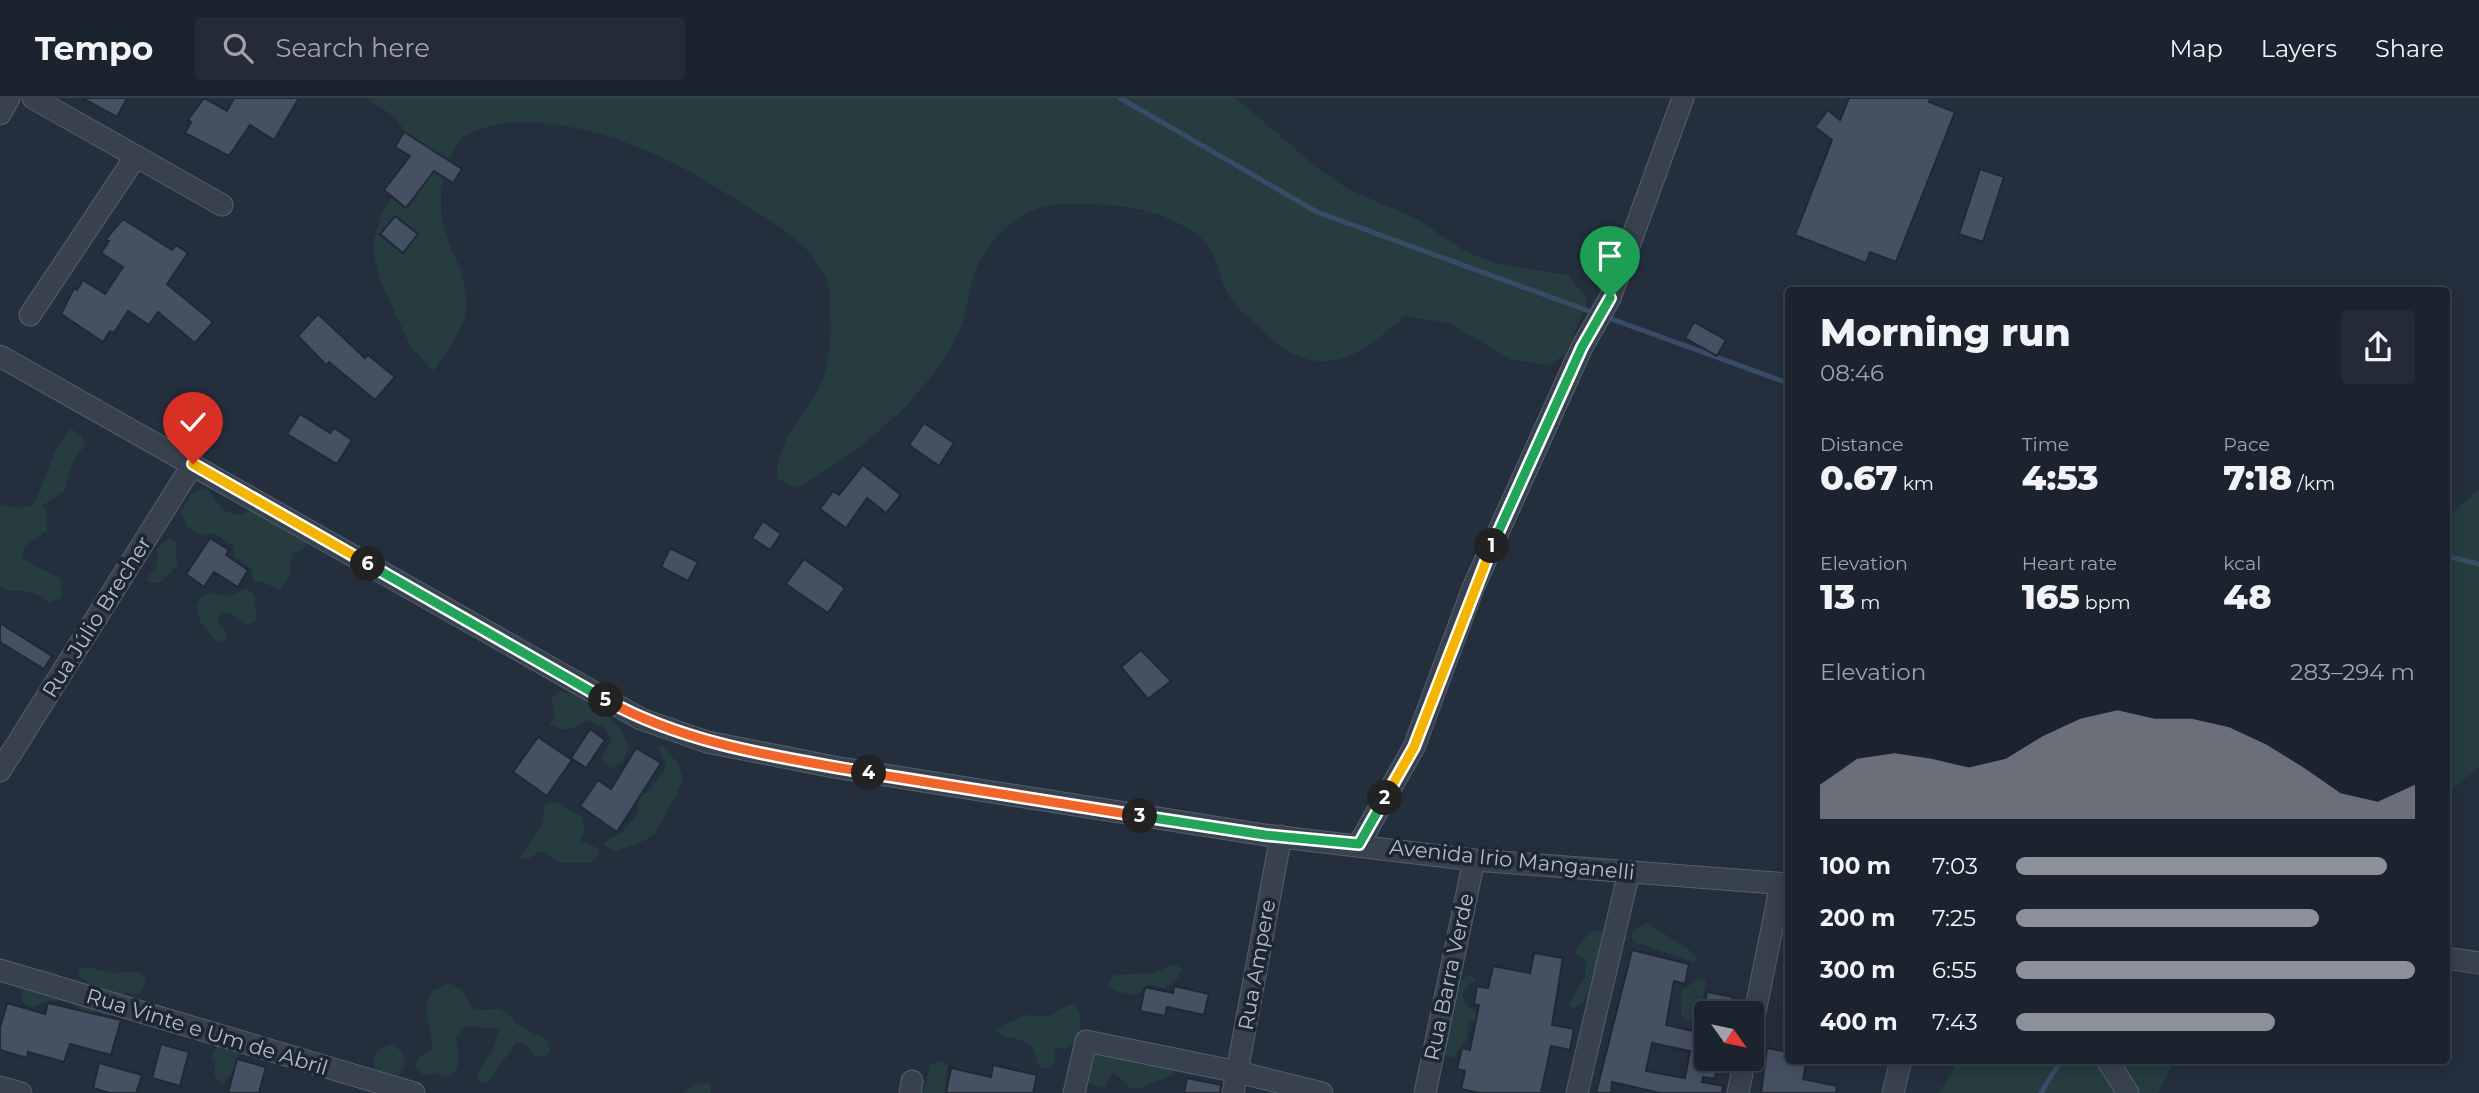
<!DOCTYPE html>
<meta charset="utf-8">
<style>
body{margin:0;font-family:Montserrat,sans-serif;background:#242b36;color:#f1f3f6;height:100vh;display:flex;flex-direction:column;font-size:26px;white-space:nowrap}
*{box-sizing:border-box;margin:0}
p{font-size:23px;color:#a0a4aa}
.icon{flex:none;width:38px;height:38px;fill:none;stroke:currentColor;stroke-width:2;stroke-linecap:round;stroke-linejoin:round}
.map{position:relative;flex:1;overflow:hidden}
.drawer{position:absolute;left:1785px;top:189px;width:665px;height:777px;display:flex;flex-direction:column;background:#1b232e;border-radius:7px;box-shadow:0 4px 18px #0003,0 0 0 2px #39404a}
.drawer>*{flex:none}
.needle{width:46px;rotate:123deg}
.buttons{position:absolute;left:1694px;top:903px;display:grid;gap:14px}
.buttons a{display:grid;place-items:center;width:70px;height:70px;border-radius:7px;background:#1b232e;box-shadow:0 4px 18px #0003,0 0 0 2px #39404a;font-size:35px}
.pin{position:absolute;display:grid;place-items:center;width:60px;height:60px;color:#fff;margin:-72px -30px;border-radius:50% 50% 50% 0;rotate:-45deg;box-shadow:0 0 7px #0007}
.pin .icon{rotate:45deg}
.km{position:absolute;width:35px;height:35px;margin:-18px;border-radius:50%;background:#222;color:#fff;font-size:19px;line-height:35px;text-align:center}
.round{display:grid;place-items:center;flex:none;width:74px;height:74px;border-radius:7px;background:#242b36}
.headline{display:flex;align-items:center;justify-content:space-between;height:119px;padding:0 35px}
h1{font-size:38px;font-weight:800;line-height:52px}
.figures{display:grid;grid-template-columns:repeat(3,1fr);gap:10px;height:119px;padding:7px 35px}
.figures div{display:grid;align-content:center}
.figures b{font-size:35px;font-weight:800}
.figures small{font-size:19px;font-weight:400}
.figures p{font-size:19px}
.chart{height:196px;padding:14px 35px}
.chart p{display:flex;justify-content:space-between}
.chart svg{width:100%;height:126px;margin-top:7px;fill:#8c9099;opacity:.7}
ul{padding:0 35px;list-style:none;font-size:23px}
li{display:grid;grid-template-columns:112px 84px 1fr;align-items:center;height:52px}
li i{height:18px;border-radius:9px;background:#8c9099}
header{display:flex;align-items:center;gap:42px;box-sizing:border-box;height:98px;padding:0 35px;background:#1b232e;border-bottom:2px solid #39404a}
header strong{font-size:33px}
nav{display:flex;gap:38px;margin-inline-start:auto;font-size:24px}
.search{width:490px;height:63px;background:#242b36;display:flex;align-items:center;gap:18px;box-sizing:border-box;padding:0 24px;border-radius:7px;color:#a0a4aa;font-size:26px}
.map>svg:first-child{display:block}
.green{fill:#263c3f}
.lines{fill:none;stroke-linecap:round;stroke-linejoin:round}
.stream{stroke:#394c67;stroke-width:5}
.building{fill:#455162;stroke:#1f2835;stroke-width:2;fill-rule:evenodd}
.minor-casing{stroke:#565f6c;stroke-width:23}
.minor{stroke:#38414e;stroke-width:21}
.split-1-casing{stroke:#fff;stroke-width:14}
.split-2-casing{stroke:#fff;stroke-width:14}
.split-3-casing{stroke:#fff;stroke-width:14}
.split-4-casing{stroke:#fff;stroke-width:14}
.split-5-casing{stroke:#fff;stroke-width:14}
.split-6-casing{stroke:#fff;stroke-width:14}
.split-7-casing{stroke:#fff;stroke-width:14}
.split-1{stroke:#22a559;stroke-width:9}
.split-2{stroke:#f5b400;stroke-width:9}
.split-3{stroke:#22a559;stroke-width:9}
.split-4{stroke:#f0652b;stroke-width:9}
.split-5{stroke:#f0652b;stroke-width:9}
.split-6{stroke:#22a559;stroke-width:9}
.split-7{stroke:#f5b400;stroke-width:9}
.labels{text-anchor:middle;stroke-width:7;stroke-linejoin:round;paint-order:stroke}
.street-label{font-size:21px;fill:#b4bcc9;stroke:#1d2633}
</style>
<header>
<strong>Tempo</strong>
<div class="search"><svg class="icon" aria-label="search" viewBox="0 0 24 24"><circle cx="10" cy="10" r="6"/><path d="M15 15l6 6"/></svg>Search here</div>
<nav><a>Map</a><a>Layers</a><a>Share</a></nav>
</header>
<div class="map">
<svg width="2479" height="995" viewBox="0 0 2479 995">
<rect width="100%" height="100%" fill="#242f3e"/>
<!-- green -->
<g class="green">
<path d="M366,0H1236L1317,70L1348,91L1417,121L1466,154L1498,166L1568,177L1588,202L1565,257L1548,267L1512,262L1449,225L1404,218C1354,265 1315,285 1261,231C1251,221 1235,209 1228,196C1216,175 1219,152 1197,137C1159,108 1113,106 1066,106C1026,106 993,134 977,169C967,192 968,219 956,240C951,251 943,262 936,272C903,319 847,362 796,390L777,380C775,337 816,311 826,271C830,255 831,234 830,218C830,208 831,196 828,186C813,140 757,116 719,91C653,48 535,0 464,38C440,66 436,104 446,137C451,153 460,166 463,182C464,190 468,200 467,208C463,233 447,253 433,273L410,247L380,183L372,148L382,114L401,85L412,44L395,19Z"/>
<path d="M71,331L81,337L85,346L71,368L64,393L43,407L48,418L47,433L24,449L23,461L61,481V500L50,505C42,502 38,495 29,494C18,492 10,495 0,488V407L17,410L34,407L56,351Z"/>
<polygon points="201,390 208,392 224,413 241,417 255,411 309,439 303,452 293,455 289,479 280,491 259,483 253,485 252,471 235,459 233,447 213,435 202,438 187,428 181,414 190,397"/>
<polygon points="2479,392 2479,669 2447,696 2447,419"/>
<polygon points="170,439 176,445 177,468 161,484 150,485 147,481 157,467 157,450"/>
<path d="M247,490L255,499L256,522L247,527L230,515H222L217,523L228,537L224,544H218L200,524L196,507C210,486 215,501 231,497C236,497 242,492 247,490Z"/>
<path d="M557,593C589,597 619,619 629,650L623,663L611,671L601,661L612,642L604,629L587,622C575,633 563,634 549,626L555,619L551,603Z"/>
<polygon points="663,648 679,667 683,680 674,702 655,735 646,742 615,753 605,748 604,744 623,734 639,713 637,696 646,696 664,673 665,665 658,650"/>
<polygon points="555,704 583,719 585,731 580,743 600,751 599,757 590,765 560,765 545,754 538,754 529,761 520,761 542,725 545,707"/>
<path d="M1648,825C1664,836 1680,845 1696,857L1697,865L1634,844L1631,838L1633,832Z"/>
<polygon points="1599,832 1606,840 1592,894 1574,911 1569,906 1585,879 1586,863 1574,854 1589,835"/>
<path d="M1174,866L1182,871L1178,880L1165,890L1148,887C1145,889 1143,893 1140,895C1133,899 1112,893 1107,888L1114,877L1154,875Z"/>
<path d="M87,869L113,875L139,873L146,882L140,895L131,897L128,894L123,897L121,903L98,910L93,918L81,915L77,908C69,905 57,900 48,903C36,906 32,917 20,899L23,888L39,871C51,871 81,888 96,894L92,887L78,877L80,871Z"/>
<path d="M1469,876L1476,882C1454,898 1463,902 1477,916L1476,922L1469,925L1467,941L1454,959H1447L1445,952L1461,884Z"/>
<polygon points="1701,880 1706,883 1700,916 1687,925 1681,916 1682,892"/>
<path d="M450,885L461,891L472,910L481,912L499,911L509,916L516,926L547,942L550,954L546,958L536,959L525,945L517,944L490,981L484,985L478,983V974L494,949L499,931L466,928L456,940C458,956 463,972 447,979L434,975L423,977L415,969L418,961L433,949L426,908L432,893Z"/>
<path d="M1073,905C1086,919 1081,938 1068,950L1055,951L1056,963L1051,969L1042,971C1034,964 1037,953 1030,947C1019,937 1003,943 994,931L1026,917L1048,918Z"/>
<polygon points="392,946 403,955 405,967 397,980 377,974 372,961 378,951"/>
<polygon points="217,947 243,950 231,977 222,985 214,978 215,965 211,960"/>
<polygon points="1096,952 1172,964 1175,976 1138,991 1129,989 1113,974 1105,990 1086,985 1083,971"/>
<polygon points="938,963 948,966 944,995 921,995 927,983 929,967"/>
<polygon points="1958,963 2175,963 2158,995 1939,995"/>
<polygon points="698,985 710,986 711,995 682,995"/>
</g>
<g class="lines">
<!-- stream -->
<g class="stream">
<polyline points="1120,0 1317,114 1597,216"/>
<polyline points="1606,219 1788,285"/>
<polyline points="2446,458 2479,466"/>
<polyline points="2041,995 2061,962"/>
</g>
</g>
<!-- building -->
<g class="building">
<polygon points="82,0 127,0 117,19"/>
<polygon points="204,0 227,13 234,0 299,0 274,42 250,27 229,58 185,35 191,24 188,22"/>
<polygon points="1849,0 1930,0 1929,4 1955,14 1896,164 1870,154 1866,165 1795,137 1832,42 1815,29 1828,12 1840,22"/>
<polygon points="404,34 462,71 453,85 434,73 406,110 384,92 410,58 395,49"/>
<polygon points="1980,71 2004,79 1983,144 1959,136"/>
<polygon points="395,118 418,136 403,155 380,136"/>
<polygon points="123,121 172,152 176,147 188,155 167,186 213,224 195,245 158,214 149,227 128,213 114,235 110,233 103,244 61,216 74,190 77,192 83,182 105,196 123,169 101,155 109,143 105,142"/>
<polygon points="318,216 365,260 368,257 395,279 375,302 329,264 326,267 298,238"/>
<polygon points="1694,224 1726,242 1717,258 1685,240"/>
<polygon points="300,316 330,335 334,330 352,342 337,366 287,336"/>
<polygon points="924,325 954,345 939,368 909,347"/>
<polygon points="863,367 901,397 886,415 867,400 846,430 820,411 833,393 839,397"/>
<polygon points="763,423 781,436 770,452 752,440"/>
<polygon points="210,440 229,452 226,457 248,472 238,489 214,474 204,489 186,476"/>
<polygon points="670,450 698,464 688,483 661,469"/>
<polygon points="804,461 845,490 828,515 786,486"/>
<polygon points="0,525 52,558 44,571 0,544"/>
<polygon points="1141,552 1171,583 1148,601 1121,569"/>
<polygon points="590,631 605,642 586,670 571,660"/>
<polygon points="538,639 572,662 547,698 513,674"/>
<polygon points="636,650 661,665 617,734 580,708 598,682 611,691"/>
<path d="M1632,852L1689,866L1685,886L1674,883L1666,927L1706,936V961H1718L1715,981L1703,979L1702,984L1723,988L1722,995H1660L1612,984L1611,995H1596ZM1652,945L1690,953L1685,980L1646,973Z"/>
<polygon points="1534,855 1563,860 1552,927 1574,931 1570,952 1551,948 1541,995 1479,995 1461,991 1465,973 1457,971 1462,950 1470,952 1479,907 1474,906 1477,888 1488,890 1493,868 1530,875"/>
<polygon points="1174,888 1209,896 1204,917 1167,909 1165,918 1140,913 1145,889 1173,895"/>
<polygon points="1707,894 1733,899 1730,915 1703,915"/>
<polygon points="7,905 45,916 48,905 121,922 111,957 70,946 64,964 28,954 27,960 0,952 0,930"/>
<polygon points="161,946 189,954 180,988 152,980"/>
<polygon points="1767,950 1788,954 1788,962 1807,962 1803,981 1837,988 1836,995 1761,995"/>
<polygon points="237,961 266,969 259,995 228,995"/>
<polygon points="99,965 142,977 136,995 109,995 93,990"/>
<polygon points="993,967 1037,977 1033,995 946,995 951,970 991,979"/>
<polygon points="1187,980 1221,987 1220,995 1184,995"/>
</g>
<g class="lines">
<defs>
<g id="minor">
<polyline points="33,0 222,107"/>
<polyline points="0,16 9,0"/>
<polyline points="30,217 136,58"/>
<polyline points="0,258 641,621 707,644 834,669 1265,737 1474,762 1788,786"/>
<polyline points="0,673 193,366"/>
<polyline points="1359,746 1414,649 1473,490 1582,249 1610,200 1683,0"/>
<polyline points="2446,860 2479,865"/>
<polyline points="0,872 414,995"/>
<polyline points="1752,929 1781,786"/>
<polyline points="2107,962 2128,995"/>
<polyline points="0,989 21,995"/>
<polyline points="910,995 912,983"/>
<polyline points="1074,995 1086,943 1238,974 1322,995"/>
<polyline points="1233,995 1281,738"/>
<polyline points="1425,995 1474,762"/>
<polyline points="1577,995 1629,774"/>
<polyline points="1738,995 1745,961"/>
<polyline points="1893,995 1901,962"/>
</g>
</defs>
<!-- minor casing -->
<use href="#minor" class="minor-casing"/>
<!-- minor -->
<use href="#minor" class="minor"/>
</g>
<g class="lines">
<defs>
<polyline id="split-1" points="1492,448 1582,249 1610,200"/>
<polyline id="split-2" points="1385,700 1414,649 1492,448"/>
<polyline id="split-3" points="1140,718 1265,737 1359,746 1385,700"/>
<polyline id="split-4" points="869,675 1140,718"/>
<path id="split-5" d="M606,602C687,647 779,659 869,675"/>
<polyline id="split-6" points="368,466 606,602"/>
<polyline id="split-7" points="193,366 368,466"/>
</defs>
<!-- split-1 casing -->
<use href="#split-1" class="split-1-casing"/>
<!-- split-2 casing -->
<use href="#split-2" class="split-2-casing"/>
<!-- split-3 casing -->
<use href="#split-3" class="split-3-casing"/>
<!-- split-4 casing -->
<use href="#split-4" class="split-4-casing"/>
<!-- split-5 casing -->
<use href="#split-5" class="split-5-casing"/>
<!-- split-6 casing -->
<use href="#split-6" class="split-6-casing"/>
<!-- split-7 casing -->
<use href="#split-7" class="split-7-casing"/>
<!-- split-1 -->
<use href="#split-1" class="split-1"/>
<!-- split-2 -->
<use href="#split-2" class="split-2"/>
<!-- split-3 -->
<use href="#split-3" class="split-3"/>
<!-- split-4 -->
<use href="#split-4" class="split-4"/>
<!-- split-5 -->
<use href="#split-5" class="split-5"/>
<!-- split-6 -->
<use href="#split-6" class="split-6"/>
<!-- split-7 -->
<use href="#split-7" class="split-7"/>
</g>
<g class="labels">
<!-- street labels -->
<g class="street-label">
<text transform="translate(97 519) rotate(-58)" y="7">Rua Júlio Brecher</text>
<text transform="translate(1512 762) rotate(6)" y="7">Avenida Irio Manganelli</text>
<text transform="translate(1257 867) rotate(-80)" y="7">Rua Ampere</text>
<text transform="translate(1449 879) rotate(-78)" y="7">Rua Barra Verde</text>
<text transform="translate(207 934) rotate(17)" y="7">Rua Vinte e Um de Abril</text>
</g>
</g>
</svg>
<div class="buttons">
<a><svg class="needle" viewBox="-14 -14 28 28"><path d="M0-13l5 13h-10z" fill="#e53935"/><path d="M0 13l5-13h-10z" fill="#a0a4aa"/></svg></a>
</div>
<div class="pin" style="left:1610px;top:200px;background:#1e9e55"><svg class="icon" aria-label="arrive" viewBox="0 0 24 24"><path d="M6 21V4h12l-3 4 3 4H6"/></svg></div>
<div class="pin" style="left:193px;top:366px;background:#d93025"><svg class="icon" aria-label="check" viewBox="0 0 24 24"><path d="M5 12l5 5 9-10"/></svg></div>
<b class="km" style="left:1492px;top:448px">1</b>
<b class="km" style="left:1385px;top:700px">2</b>
<b class="km" style="left:1140px;top:718px">3</b>
<b class="km" style="left:869px;top:675px">4</b>
<b class="km" style="left:606px;top:602px">5</b>
<b class="km" style="left:368px;top:466px">6</b>
<section class="drawer">
<div class="headline"><div><h1>Morning run</h1><p>08:46</p></div><a class="round"><svg class="icon" aria-label="share" viewBox="0 0 24 24"><path d="M12 15V3M7 8l5-5 5 5M5 13v7h14v-7"/></svg></a></div>
<div class="figures">
<div><p>Distance</p><b>0.67<small> km</small></b></div>
<div><p>Time</p><b>4:53</b></div>
<div><p>Pace</p><b>7:18<small> /km</small></b></div>
</div>
<div class="figures">
<div><p>Elevation</p><b>13<small> m</small></b></div>
<div><p>Heart rate</p><b>165<small> bpm</small></b></div>
<div><p>kcal</p><b>48</b></div>
</div>
<div class="chart"><p><span>Elevation</span>283–294 m</p>
<svg viewBox="0 0 160 44" preserveAspectRatio="none"><path d="M0 44V32L10 23L20 21L30 23L40 26L50 23L60 15L70 9L80 6L90 9L100 9L110 12L120 18L130 26L140 35L150 38L160 32V44z"/></svg>
</div>
<ul>
<li><b>100 m</b>7:03<i style="width:93%"></i></li>
<li><b>200 m</b>7:25<i style="width:76%"></i></li>
<li><b>300 m</b>6:55<i style="width:100%"></i></li>
<li><b>400 m</b>7:43<i style="width:65%"></i></li>
</ul>
</section>
</div>
